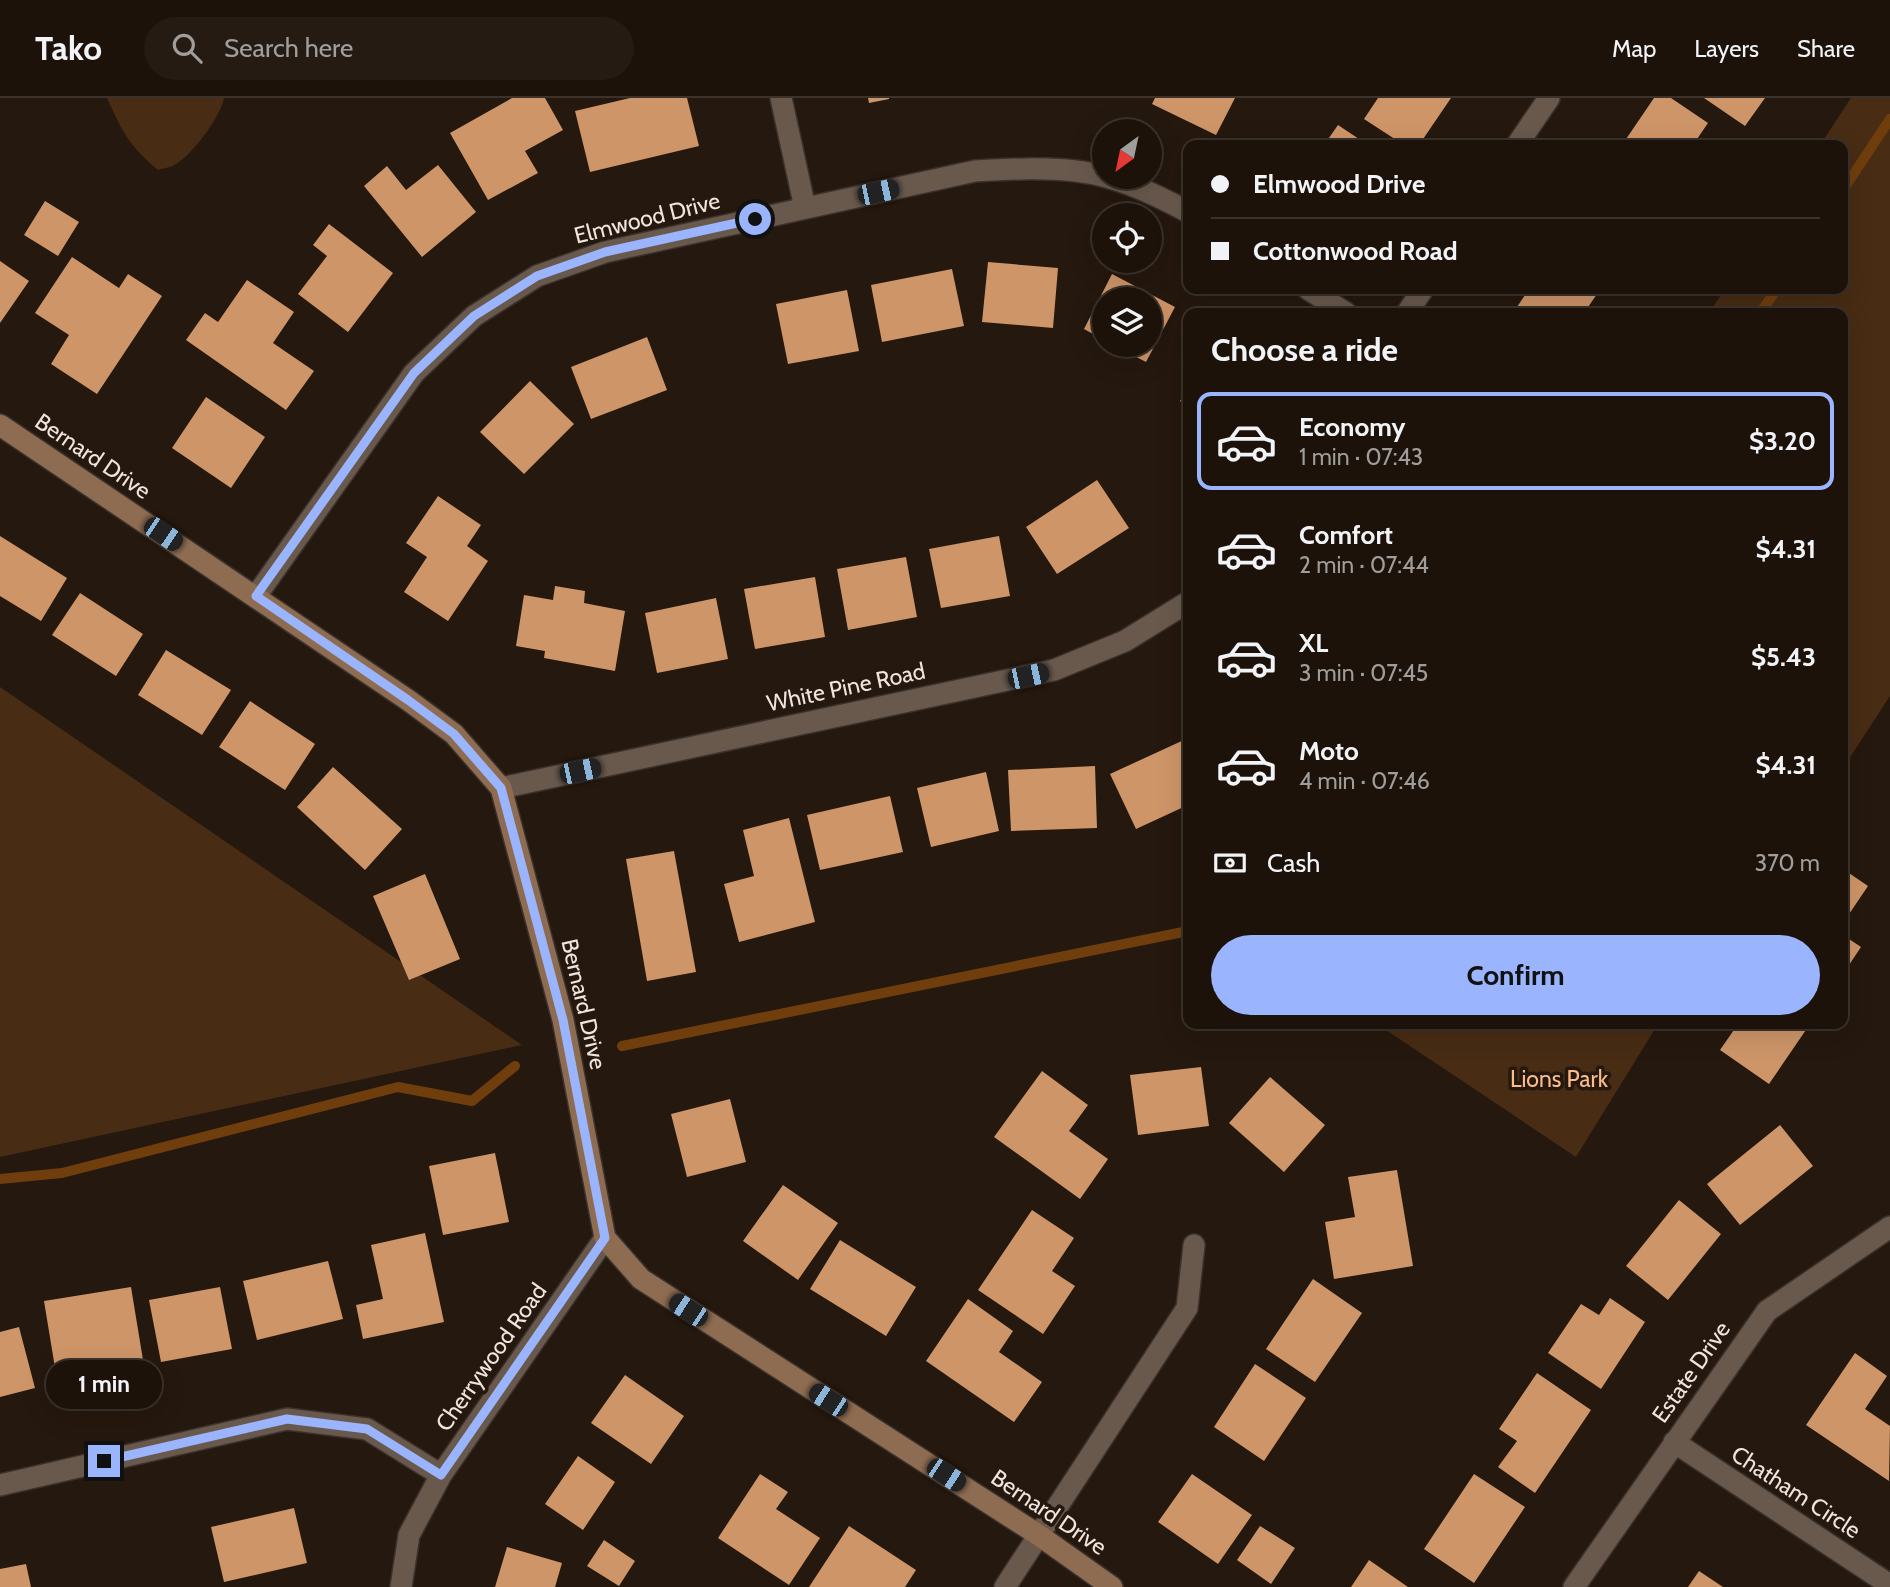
<!DOCTYPE html>
<meta charset="utf-8">
<style>
body{margin:0;font-family:Cabin,sans-serif;background:#251b13;color:#f1f3f6;height:100vh;display:flex;flex-direction:column;font-size:26px;white-space:nowrap}
*{box-sizing:border-box;margin:0}
p{font-size:23px;color:#a09e9c}
.icon{flex:none;width:38px;height:38px;fill:none;stroke:currentColor;stroke-width:2;stroke-linecap:round;stroke-linejoin:round}
.map{position:relative;flex:1;overflow:hidden}
.side{position:absolute;left:1183px;top:210px;width:665px;height:721px;display:flex;flex-direction:column;background:#1c120a;border-radius:14px;box-shadow:0 7px 28px #0002,0 0 0 2px #3a322b}
.side>*{flex:none}
.top-card{position:absolute;left:1183px;top:42px;width:665px;height:154px;border-radius:14px;box-shadow:0 7px 28px #0002,0 0 0 2px #3a322b;display:grid;align-content:center;height:154px;padding:0 28px;background:#1c120a}
.needle{width:46px;rotate:213deg}
.fabs{position:absolute;left:1092px;top:21px;display:grid;gap:14px}
.fabs a{display:grid;place-items:center;width:70px;height:70px;border-radius:50%;background:#1c120a;box-shadow:0 7px 28px #0002,0 0 0 2px #3a322b;font-size:35px}
.end{position:absolute;width:32px;height:32px;margin:-16px;border:9px solid #9ab5fd;background:#111;box-shadow:0 0 0 4px #111}
.from{border-radius:50%}
.bubble{position:absolute;height:49px;border-radius:24px;background:#1c120a;box-shadow:0 7px 28px #0002,0 0 0 2px #3a322b;font-size:23px;font-weight:700;line-height:49px;text-align:center}
.car{position:absolute;width:21px;height:42px;margin:-21px -10px;border-radius:9px;box-shadow:0 0 5px 2px #0007;background:linear-gradient(#222 24%,#8ab4d8 0 40%,#222 0 76%,#8ab4d8 0 86%,#222 0)}
.top-card b{display:flex;align-items:center;gap:24px;height:66px;font-size:26px}
.top-card b+b{border-top:2px solid #3a322b}
.top-card i{width:18px;height:18px;background:#f1f3f6}
ul{padding:0;list-style:none}
li{display:flex;align-items:center;gap:21px;height:98px;margin:0 14px 10px;padding:0 14px;border:4px solid transparent;border-radius:14px}
li div{flex:1}
li b{display:block;font-size:26px}
li em{font-style:normal;font-weight:700}
li.on{border-color:#9ab5fd}
li>.icon{width:63px;height:63px;stroke-width:1.5}
h2{padding:0 28px;font-size:32px;line-height:84px}
.pay{display:flex;align-items:center;gap:18px;height:77px;padding:0 28px;font-size:26px}
.pay p{margin-inline-start:auto}
.primary-button{display:flex;gap:14px;margin-top:auto;padding:14px 28px}
.primary-button a{flex:1;height:80px;border-radius:42px;background:#9ab5fd;color:#111;font-size:28px;font-weight:700;line-height:80px;text-align:center}
header{display:flex;align-items:center;gap:42px;box-sizing:border-box;height:98px;padding:0 35px;background:#1c120a;border-bottom:2px solid #3a322b}
header strong{font-size:33px}
nav{display:flex;gap:38px;margin-inline-start:auto;font-size:24px}
.search{width:490px;height:63px;background:#251b13;display:flex;align-items:center;gap:18px;box-sizing:border-box;padding:0 24px;border-radius:38px;color:#a09e9c;font-size:26px}
.map>svg:first-child{display:block}
.green{fill:#482c14}
.lines{fill:none;stroke-linecap:round;stroke-linejoin:round}
.stream{stroke:#703e0d;stroke-width:10}
.building{fill:#ce9568}
.street-casing{stroke:#3b312c;stroke-width:24}
.secondary-casing{stroke:#3b312c;stroke-width:24}
.street{stroke:#69594d;stroke-width:21}
.secondary{stroke:#8e6c51;stroke-width:21}
.route{stroke:#9ab5fd;stroke-width:9}
.labels{text-anchor:middle;dominant-baseline:central;stroke-width:7;stroke-linejoin:round;paint-order:stroke}
.street-label{font-size:23px;fill:#efe5de;stroke:#25180e}
.park-label{font-size:23px;fill:#fbbb8a;stroke:#25180e}
</style>
<header>
<strong>Tako</strong>
<div class="search"><svg class="icon" aria-label="search" viewBox="0 0 24 24"><circle cx="10" cy="10" r="6"/><path d="M15 15l6 6"/></svg>Search here</div>
<nav><a>Map</a><a>Layers</a><a>Share</a></nav>
</header>
<div class="map">
<svg width="1890" height="1489" viewBox="0 0 1890 1489">
<rect width="100%" height="100%" fill="#25180e"/>
<!-- green -->
<path class="green" d="M107,0H224C221,18 191,59 174,67C170,70 163,70 158,72C129,48 122,33 107,0Z
M1851,0H1890V598L1843,670V215H1709L1725,191H1843V47H1820Z
M0,589L522,947L0,1059Z
M1377,926H1658L1576,1059Z"/>
<g class="lines">
<!-- stream -->
<path class="stream" d="M1843,92L1890,21
M1760,215L1777,191
M622,948L1188,833
M0,1081L62,1075L398,989L472,1003L515,968"/>
</g>
<!-- building -->
<path class="building" d="M512,0H545L563,32L525,53L538,75L488,102L450,35Z
M630,0H687L699,48L590,74L575,13Z
M868,0H889V1L869,5Z
M1155,0H1235L1216,37L1152,6Z
M1378,0H1451L1419,47H1404L1364,21Z
M1654,0H1671L1708,25L1693,47H1622Z
M1704,0H1765L1745,28Z
M1338,27L1368,47H1324Z
M438,67L476,114L422,159L364,88L387,68L406,92Z
M45,103L79,124L58,158L24,137Z
M329,126L393,175L348,234L298,196L327,158L313,147Z
M72,159L119,190L128,176L162,198L97,296L51,266L69,237L35,215Z
M0,163L29,183L0,225Z
M988,164L1058,170L1053,230L982,224Z
M952,171L964,228L882,244L871,187Z
M1112,176L1175,209L1146,264L1113,247H1150V201H1104V242L1084,231Z
M247,182L294,214L273,245L314,273L286,312L186,242L205,215L218,224Z
M1529,191H1589L1597,196L1584,215H1513Z
M847,192L859,253L788,266L776,206Z
M647,239L667,292L591,321L571,269Z
M530,283L574,326L524,376L480,334Z
M1188,290V309L1180,303Z
M206,299L265,339L231,390L172,350Z
M1097,382L1129,430L1057,476L1026,429Z
M438,398L481,427L467,448L488,463L448,523L404,494L427,459L406,445Z
M0,438L67,480L41,523L0,498Z
M999,438L1010,498L941,510L929,451Z
M906,459L917,519L848,532L837,471Z
M815,479L825,539L755,551L744,491Z
M555,488L585,493L584,505L625,513L615,573L544,560L545,553L516,548L524,497L553,502Z
M80,495L143,536L116,578L52,537Z
M716,500L728,561L657,575L645,515Z
M166,552L231,592L202,637L138,597Z
M250,603L315,646L285,692L219,649Z
M1186,641L1188,645V707L1136,731L1110,676Z
M1095,668L1097,730L1011,733L1008,672Z
M333,669L402,731L365,772L297,709Z
M986,674L999,733L931,749L917,690Z
M890,698L903,754L820,772L807,717Z
M789,720L815,824L739,844L724,786L754,778L743,732Z
M674,753L696,874L647,883L626,761Z
M1843,771L1868,788L1843,825Z
M425,776L460,861L409,882L373,798Z
M1843,837L1861,849L1843,876Z
M1738,926H1810L1769,986L1720,952Z
M1201,969L1209,1028L1138,1037L1130,977Z
M1042,973L1088,1007L1069,1033L1108,1061L1080,1101L994,1039Z
M1270,979L1325,1027L1284,1074L1229,1025Z
M730,1001L746,1064L687,1079L671,1016Z
M1780,1027L1813,1068L1740,1127L1707,1086Z
M495,1055L509,1124L443,1137L429,1068Z
M1397,1072L1413,1168L1334,1181L1325,1124L1355,1119L1348,1079Z
M783,1087L838,1125L798,1182L743,1143Z
M1679,1102L1721,1136L1668,1202L1626,1168Z
M1032,1112L1074,1140L1052,1173L1075,1188L1043,1236L978,1192Z
M425,1135L444,1224L363,1241L356,1207L383,1201L371,1147Z
M840,1142L916,1189L886,1238L810,1191Z
M328,1163L343,1221L257,1242L243,1183Z
M1313,1181L1362,1215L1315,1284L1266,1251Z
M131,1189L144,1268L57,1282L44,1203Z
M220,1189L232,1251L161,1264L149,1202Z
M1610,1200L1645,1224L1601,1291L1548,1255L1581,1206L1599,1217Z
M968,1201L1013,1233L999,1254L1042,1284L1014,1324L926,1263Z
M19,1229L35,1290L0,1299V1234Z
M1855,1255L1887,1278L1865,1311L1890,1328L1889,1383L1806,1327Z
M1255,1266L1306,1300L1264,1363L1214,1329Z
M1537,1275L1591,1312L1535,1395L1498,1369L1517,1343L1499,1331Z
M625,1277L684,1318L651,1366L591,1325Z
M578,1358L615,1384L583,1432L545,1406Z
M760,1376L788,1394L776,1411L820,1440L789,1487L718,1440Z
M1192,1376L1252,1417L1218,1466L1158,1424Z
M1474,1376L1525,1409L1474,1485L1424,1451Z
M294,1410L307,1465L224,1484L211,1429Z
M849,1428L916,1472L905,1489H809Z
M1260,1428L1295,1450L1271,1486L1237,1462Z
M604,1442L635,1463L619,1488L587,1468Z
M507,1449L562,1465L555,1489H495Z
M1369,1462L1408,1489H1351Z
M26,1466L31,1489H0V1471Z
M1699,1473L1723,1489H1688Z"/>
<g class="lines">
<defs>
<path id="street" d="M781,0L805,110
M1517,47L1549,0
M1308,191L1346,215
M1407,215L1423,191
M256,498L414,275L474,218L537,178L605,154L975,73C1011,71 1047,69 1083,74C1119,79 1157,97 1188,114
M501,690L1054,572L1125,543L1188,504
M1674,1344L1890,1487
M0,1387L287,1321L367,1331L441,1377
M401,1489L409,1437L441,1377L605,1140
M1005,1489L1187,1210L1194,1147
M1574,1489L1767,1213L1890,1129"/>
<path id="secondary" d="M0,327L408,602L454,636L501,690L563,922L605,1140L641,1181L1040,1438L1112,1489"/>
</defs>
<!-- street casing -->
<use href="#street" class="street-casing"/>
<!-- secondary casing -->
<use href="#secondary" class="secondary-casing"/>
<!-- street -->
<use href="#street" class="street"/>
<!-- secondary -->
<use href="#secondary" class="secondary"/>
</g>
<g class="lines">
<!-- route -->
<path class="route" d="M104,1363L287,1321L367,1331L441,1377L605,1140L563,922L501,690L454,636L408,602L256,498L414,275L474,218L537,178L605,154L755,121"/>
</g>
<g class="labels">
<!-- street labels -->
<g class="street-label">
<text transform="translate(647 120) rotate(-14)">Elmwood Drive</text>
<text transform="translate(93 358) rotate(34)">Bernard Drive</text>
<text transform="translate(846 589) rotate(-12)">White Pine Road</text>
<text transform="translate(584 906) rotate(77)">Bernard Drive</text>
<text transform="translate(491 1259) rotate(-55)">Cherrywood Road</text>
<text transform="translate(1691 1274) rotate(-55)">Estate Drive</text>
<text transform="translate(1796 1394) rotate(33)">Chatham Circle</text>
<text transform="translate(1049 1414) rotate(34)">Bernard Drive</text>
</g>
<!-- park labels -->
<g class="park-label">
<text x="1559" y="981">Lions Park</text>
</g>
</g>
</svg>
<div class="fabs">
<a><svg class="needle" viewBox="-14 -14 28 28"><path d="M0-13l5 13h-10z" fill="#e53935"/><path d="M0 13l5-13h-10z" fill="#a09e9c"/></svg></a>
<a><svg class="icon" aria-label="locate" viewBox="0 0 24 24"><circle cx="12" cy="12" r="6"/><path d="M12 2v4M12 18v4M2 12h4M18 12h4"/></svg></a>
<a><svg class="icon" aria-label="layers" viewBox="0 0 24 24"><path d="M12 4l9 5-9 5-9-5zM3 14l9 5 9-5"/></svg></a>
</div>
<i class="end from" style="left:755px;top:121px"></i>
<i class="end" style="left:104px;top:1363px"></i>
<div class="bubble" style="left:46px;top:1262px;width:116px">1 min</div>
<i class="car" style="left:878px;top:94px;rotate:78deg"></i>
<i class="car" style="left:163px;top:436px;rotate:124deg"></i>
<i class="car" style="left:1028px;top:578px;rotate:78deg"></i>
<i class="car" style="left:580px;top:673px;rotate:78deg"></i>
<i class="car" style="left:688px;top:1212px;rotate:303deg"></i>
<i class="car" style="left:828px;top:1302px;rotate:303deg"></i>
<i class="car" style="left:946px;top:1377px;rotate:123deg"></i>
<div class="top-card">
<b><i class="from"></i>Elmwood Drive</b>
<b><i></i>Cottonwood Road</b>
</div>
<section class="side">
<h2>Choose a ride</h2>
<ul>
<li class="on"><svg class="icon" aria-label="car" viewBox="0 0 24 24"><path d="M5 17H2v-5l4-1 3-4h7l3 4 3 1v5h-3M9 17h6M6 11h13"/><circle cx="7" cy="17" r="2"/><circle cx="17" cy="17" r="2"/></svg><div><b>Economy</b><p>1 min · 07:43</p></div><em>$3.20</em></li>
<li><svg class="icon" aria-label="car" viewBox="0 0 24 24"><path d="M5 17H2v-5l4-1 3-4h7l3 4 3 1v5h-3M9 17h6M6 11h13"/><circle cx="7" cy="17" r="2"/><circle cx="17" cy="17" r="2"/></svg><div><b>Comfort</b><p>2 min · 07:44</p></div><em>$4.31</em></li>
<li><svg class="icon" aria-label="car" viewBox="0 0 24 24"><path d="M5 17H2v-5l4-1 3-4h7l3 4 3 1v5h-3M9 17h6M6 11h13"/><circle cx="7" cy="17" r="2"/><circle cx="17" cy="17" r="2"/></svg><div><b>XL</b><p>3 min · 07:45</p></div><em>$5.43</em></li>
<li><svg class="icon" aria-label="car" viewBox="0 0 24 24"><path d="M5 17H2v-5l4-1 3-4h7l3 4 3 1v5h-3M9 17h6M6 11h13"/><circle cx="7" cy="17" r="2"/><circle cx="17" cy="17" r="2"/></svg><div><b>Moto</b><p>4 min · 07:46</p></div><em>$4.31</em></li>
</ul>
<div class="pay"><svg class="icon" aria-label="cash" viewBox="0 0 24 24"><path d="M3 7h18v10H3z"/><circle cx="12" cy="12" r="2"/></svg>Cash<p>370 m</p></div>
<div class="primary-button"><a>Confirm</a></div>
</section>
</div>
